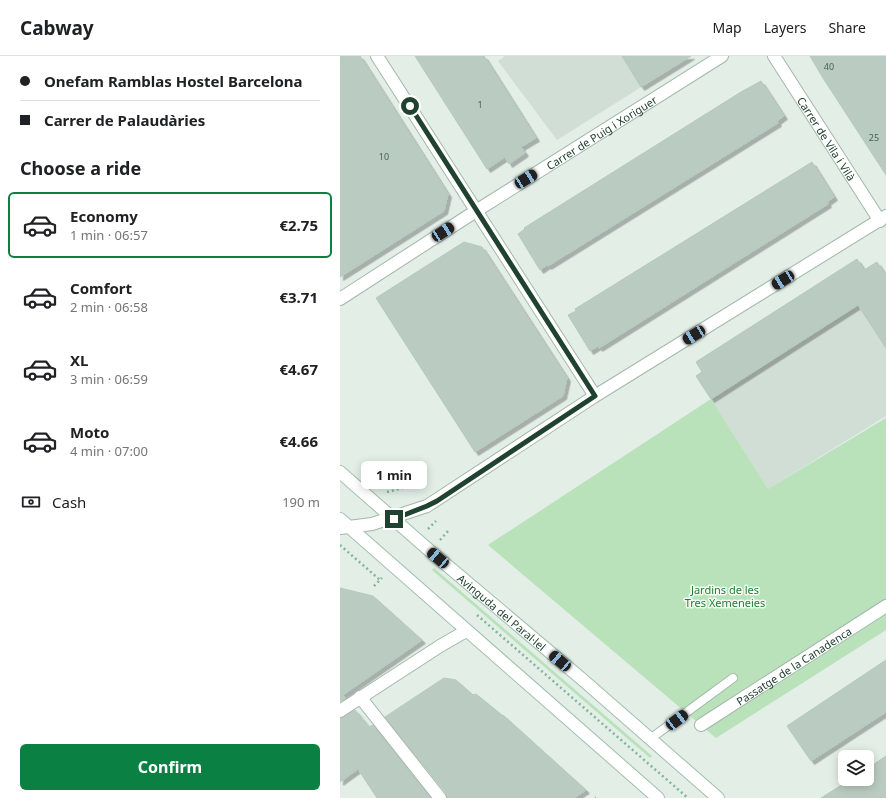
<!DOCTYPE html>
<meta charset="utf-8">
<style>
body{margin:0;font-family:"Noto Sans",sans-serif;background:#f6f6f6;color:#202124;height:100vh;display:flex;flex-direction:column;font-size:15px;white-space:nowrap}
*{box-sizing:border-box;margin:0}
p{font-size:13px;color:#757577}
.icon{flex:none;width:22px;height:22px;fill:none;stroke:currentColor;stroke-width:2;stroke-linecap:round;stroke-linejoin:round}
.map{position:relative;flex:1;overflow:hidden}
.panel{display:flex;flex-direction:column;background:#fff;width:340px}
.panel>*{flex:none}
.guide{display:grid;align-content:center;height:88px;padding:0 20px;background:#fff}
.fabs{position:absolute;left:498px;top:694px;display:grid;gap:8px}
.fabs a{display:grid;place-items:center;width:36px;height:36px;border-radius:6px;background:#fff;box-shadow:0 2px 10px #0003;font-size:20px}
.end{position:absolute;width:18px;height:18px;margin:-9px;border:5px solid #204231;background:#fff;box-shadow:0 0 0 2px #fff}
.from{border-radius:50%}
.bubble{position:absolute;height:28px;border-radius:6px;background:#fff;box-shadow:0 2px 10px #0003;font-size:13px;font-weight:700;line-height:28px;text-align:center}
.car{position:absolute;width:12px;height:24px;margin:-12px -6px;border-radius:5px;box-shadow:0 0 3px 1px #0007;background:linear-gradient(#222 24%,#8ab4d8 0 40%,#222 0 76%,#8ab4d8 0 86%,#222 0)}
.guide b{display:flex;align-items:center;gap:14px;height:38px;font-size:15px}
.guide b+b{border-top:1px solid #e0e0e0}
.guide i{width:10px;height:10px;background:#202124}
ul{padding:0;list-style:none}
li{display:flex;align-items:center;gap:12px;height:66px;margin:0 8px 6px;padding:0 12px;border:2px solid transparent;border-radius:6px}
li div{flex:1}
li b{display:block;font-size:15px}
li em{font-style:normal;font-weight:700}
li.current{border-color:#0b8043}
li>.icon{width:36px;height:36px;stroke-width:1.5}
h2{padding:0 20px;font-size:18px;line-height:48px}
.pay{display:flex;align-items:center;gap:10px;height:44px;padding:0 20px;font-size:15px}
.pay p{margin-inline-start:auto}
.action{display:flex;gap:8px;margin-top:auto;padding:8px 20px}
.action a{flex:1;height:46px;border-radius:6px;background:#0b8043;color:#fff;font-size:16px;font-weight:700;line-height:46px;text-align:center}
header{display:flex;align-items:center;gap:24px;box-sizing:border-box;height:56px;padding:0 20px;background:#fff;border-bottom:1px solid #e0e0e0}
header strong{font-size:19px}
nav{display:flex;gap:22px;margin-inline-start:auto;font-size:14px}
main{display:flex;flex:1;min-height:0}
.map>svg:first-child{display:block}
.built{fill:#d0ded5}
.green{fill:#b9e2ba}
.building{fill:#baccc1;stroke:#b4c9bb;filter:url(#shadow)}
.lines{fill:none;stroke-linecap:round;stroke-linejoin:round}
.service-casing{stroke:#a4b7ac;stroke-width:10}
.pedestrian-casing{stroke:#a4b7ac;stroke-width:14}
.minor-casing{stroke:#a4b7ac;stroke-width:14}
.secondary-casing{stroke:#a2beae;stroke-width:14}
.path{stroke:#7fb698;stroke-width:2.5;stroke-dasharray:2 3;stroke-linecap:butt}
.service{stroke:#fff;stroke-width:8}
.pedestrian{stroke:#fff;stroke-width:12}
.minor{stroke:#fff;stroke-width:12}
.secondary{stroke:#fff;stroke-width:12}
.route{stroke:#204231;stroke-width:5}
.labels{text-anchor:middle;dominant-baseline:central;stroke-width:3;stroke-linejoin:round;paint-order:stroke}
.number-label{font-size:9px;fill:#466455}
.street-label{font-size:11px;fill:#204231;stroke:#f4faf5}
.park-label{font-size:11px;fill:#257e32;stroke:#f4faf5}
</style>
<header>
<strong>Cabway</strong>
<nav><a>Map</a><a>Layers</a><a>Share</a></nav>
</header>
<main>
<section class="panel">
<div class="guide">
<b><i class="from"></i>Onefam Ramblas Hostel Barcelona</b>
<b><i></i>Carrer de Palaudàries</b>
</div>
<h2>Choose a ride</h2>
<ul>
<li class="current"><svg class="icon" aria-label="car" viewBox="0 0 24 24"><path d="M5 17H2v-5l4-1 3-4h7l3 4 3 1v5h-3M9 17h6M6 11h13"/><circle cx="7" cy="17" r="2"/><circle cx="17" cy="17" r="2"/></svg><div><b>Economy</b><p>1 min · 06:57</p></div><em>€2.75</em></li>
<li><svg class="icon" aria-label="car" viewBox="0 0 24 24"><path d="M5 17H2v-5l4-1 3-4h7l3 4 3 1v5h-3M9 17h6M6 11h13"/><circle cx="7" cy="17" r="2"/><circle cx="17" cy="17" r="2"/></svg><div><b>Comfort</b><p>2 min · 06:58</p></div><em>€3.71</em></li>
<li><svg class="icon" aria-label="car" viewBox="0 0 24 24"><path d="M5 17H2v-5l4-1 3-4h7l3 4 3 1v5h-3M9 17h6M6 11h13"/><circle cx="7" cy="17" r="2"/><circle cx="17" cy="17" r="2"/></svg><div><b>XL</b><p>3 min · 06:59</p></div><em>€4.67</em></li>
<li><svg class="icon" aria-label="car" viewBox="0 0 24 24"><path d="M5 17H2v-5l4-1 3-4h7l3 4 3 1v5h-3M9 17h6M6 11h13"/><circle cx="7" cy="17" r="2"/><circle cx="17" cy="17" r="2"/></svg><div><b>Moto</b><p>4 min · 07:00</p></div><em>€4.66</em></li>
</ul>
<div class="pay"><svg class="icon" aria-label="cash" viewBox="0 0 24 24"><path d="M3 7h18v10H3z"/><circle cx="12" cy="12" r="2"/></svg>Cash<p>190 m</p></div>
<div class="action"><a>Confirm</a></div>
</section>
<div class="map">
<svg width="546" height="742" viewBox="0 0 546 742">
<defs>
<filter id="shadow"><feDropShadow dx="3.5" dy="3.5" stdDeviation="0" flood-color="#0004"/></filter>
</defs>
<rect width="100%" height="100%" fill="#e2eee6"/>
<!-- built -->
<path class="built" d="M165,0H310L322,18L217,84L158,5Z
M517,203L524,214L537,206L546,220V360L428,433L356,320L362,316L356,306Z"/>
<!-- green -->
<path class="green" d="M371,343L428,433L546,362V574L376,682L148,489Z
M94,512L312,700L310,702L92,514Z"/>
<!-- building -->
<path class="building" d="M0,0H20L108,138L104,155L0,221Z
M75,0H144L196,82L181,91L185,97L169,108L165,101L147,113Z
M282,0H351L301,31Z
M470,0H546V119L483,22Z
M421,25L444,60L437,65L438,67L208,210L207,209L200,214L178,178L185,173L184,172L401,36Z
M472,106L494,141L487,146L488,148L259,292L258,290L250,295L228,259L236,255L235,253Z
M124,186L142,191L227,322L223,340L135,396L36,242Z
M517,203L524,214L537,206L546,220V292L518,249L371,343L356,320L362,316L356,306Z
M0,532L33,540L82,584L3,639L6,642L0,646Z
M546,604V656L471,705L447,670Z
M104,622L116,624L133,639L136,638L163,660V659L246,734L234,742H107L106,737L45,661Z
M15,654L29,671L33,669L90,742H37L18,713L0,726V662Z
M546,700V742H481L511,723H527V713Z"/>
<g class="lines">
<defs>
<path id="service" d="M310,683L393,622"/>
<g id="pedestrian">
<path id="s1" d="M361,669L546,550"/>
</g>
<g id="minor">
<path d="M37,0L255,340"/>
<path id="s2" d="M434,0L540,165"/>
<path id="s3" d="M0,243L136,155L382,0"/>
<path d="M0,472L32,468L87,450L255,340L546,160"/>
<path d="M20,641L100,742"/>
<path d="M0,655L100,590L126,575"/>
</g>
<g id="secondary">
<path id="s4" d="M0,416L90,495L243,624L378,742"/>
<path d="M0,463L318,742"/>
</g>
</defs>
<!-- service casing -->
<use href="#service" class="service-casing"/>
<!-- pedestrian casing -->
<use href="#pedestrian" class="pedestrian-casing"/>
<!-- minor casing -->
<use href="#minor" class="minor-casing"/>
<!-- secondary casing -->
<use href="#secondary" class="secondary-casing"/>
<!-- path -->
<path class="path" d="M39,425L55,421
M47,436L66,431
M88,473L96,465
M100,484L109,474
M0,489L40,524
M34,530L42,522
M137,559L348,742
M255,742H256"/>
<!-- service -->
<use href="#service" class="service"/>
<!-- pedestrian -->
<use href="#pedestrian" class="pedestrian"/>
<!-- minor -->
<use href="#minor" class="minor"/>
<!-- secondary -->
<use href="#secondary" class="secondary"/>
</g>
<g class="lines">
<!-- route -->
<path class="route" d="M54,463L87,450L97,445L255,340L70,50"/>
</g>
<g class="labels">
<!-- number labels -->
<g class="number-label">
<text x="489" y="10">40</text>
<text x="140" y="48">1</text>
<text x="534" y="81">25</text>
<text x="44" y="100">10</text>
</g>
<!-- street labels -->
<g class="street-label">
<text stroke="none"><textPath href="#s3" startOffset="310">Carrer de Puig i Xoriguer</textPath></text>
<text stroke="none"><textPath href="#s2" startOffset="98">Carrer de Vila i Vilà</textPath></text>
<text stroke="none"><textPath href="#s4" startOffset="214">Avinguda del Paral·lel</textPath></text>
<text stroke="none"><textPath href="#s1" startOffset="110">Passatge de la Canadenca</textPath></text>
</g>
<!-- park labels -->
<g class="park-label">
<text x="385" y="533">Jardins de les<tspan x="385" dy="13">Tres Xemeneies</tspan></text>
</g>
</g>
</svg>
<div class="fabs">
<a><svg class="icon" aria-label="layers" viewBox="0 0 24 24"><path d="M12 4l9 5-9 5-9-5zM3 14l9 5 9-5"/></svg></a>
</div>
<i class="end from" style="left:70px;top:50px"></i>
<i class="end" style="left:54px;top:463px"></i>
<div class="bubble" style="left:21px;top:405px;width:66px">1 min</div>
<i class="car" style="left:186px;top:123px;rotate:58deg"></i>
<i class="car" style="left:103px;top:176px;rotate:57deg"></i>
<i class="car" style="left:443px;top:224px;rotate:238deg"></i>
<i class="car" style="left:354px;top:279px;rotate:238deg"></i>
<i class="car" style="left:98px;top:502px;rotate:310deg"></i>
<i class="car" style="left:220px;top:605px;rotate:310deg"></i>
<i class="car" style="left:337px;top:664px;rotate:53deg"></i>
</div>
</main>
